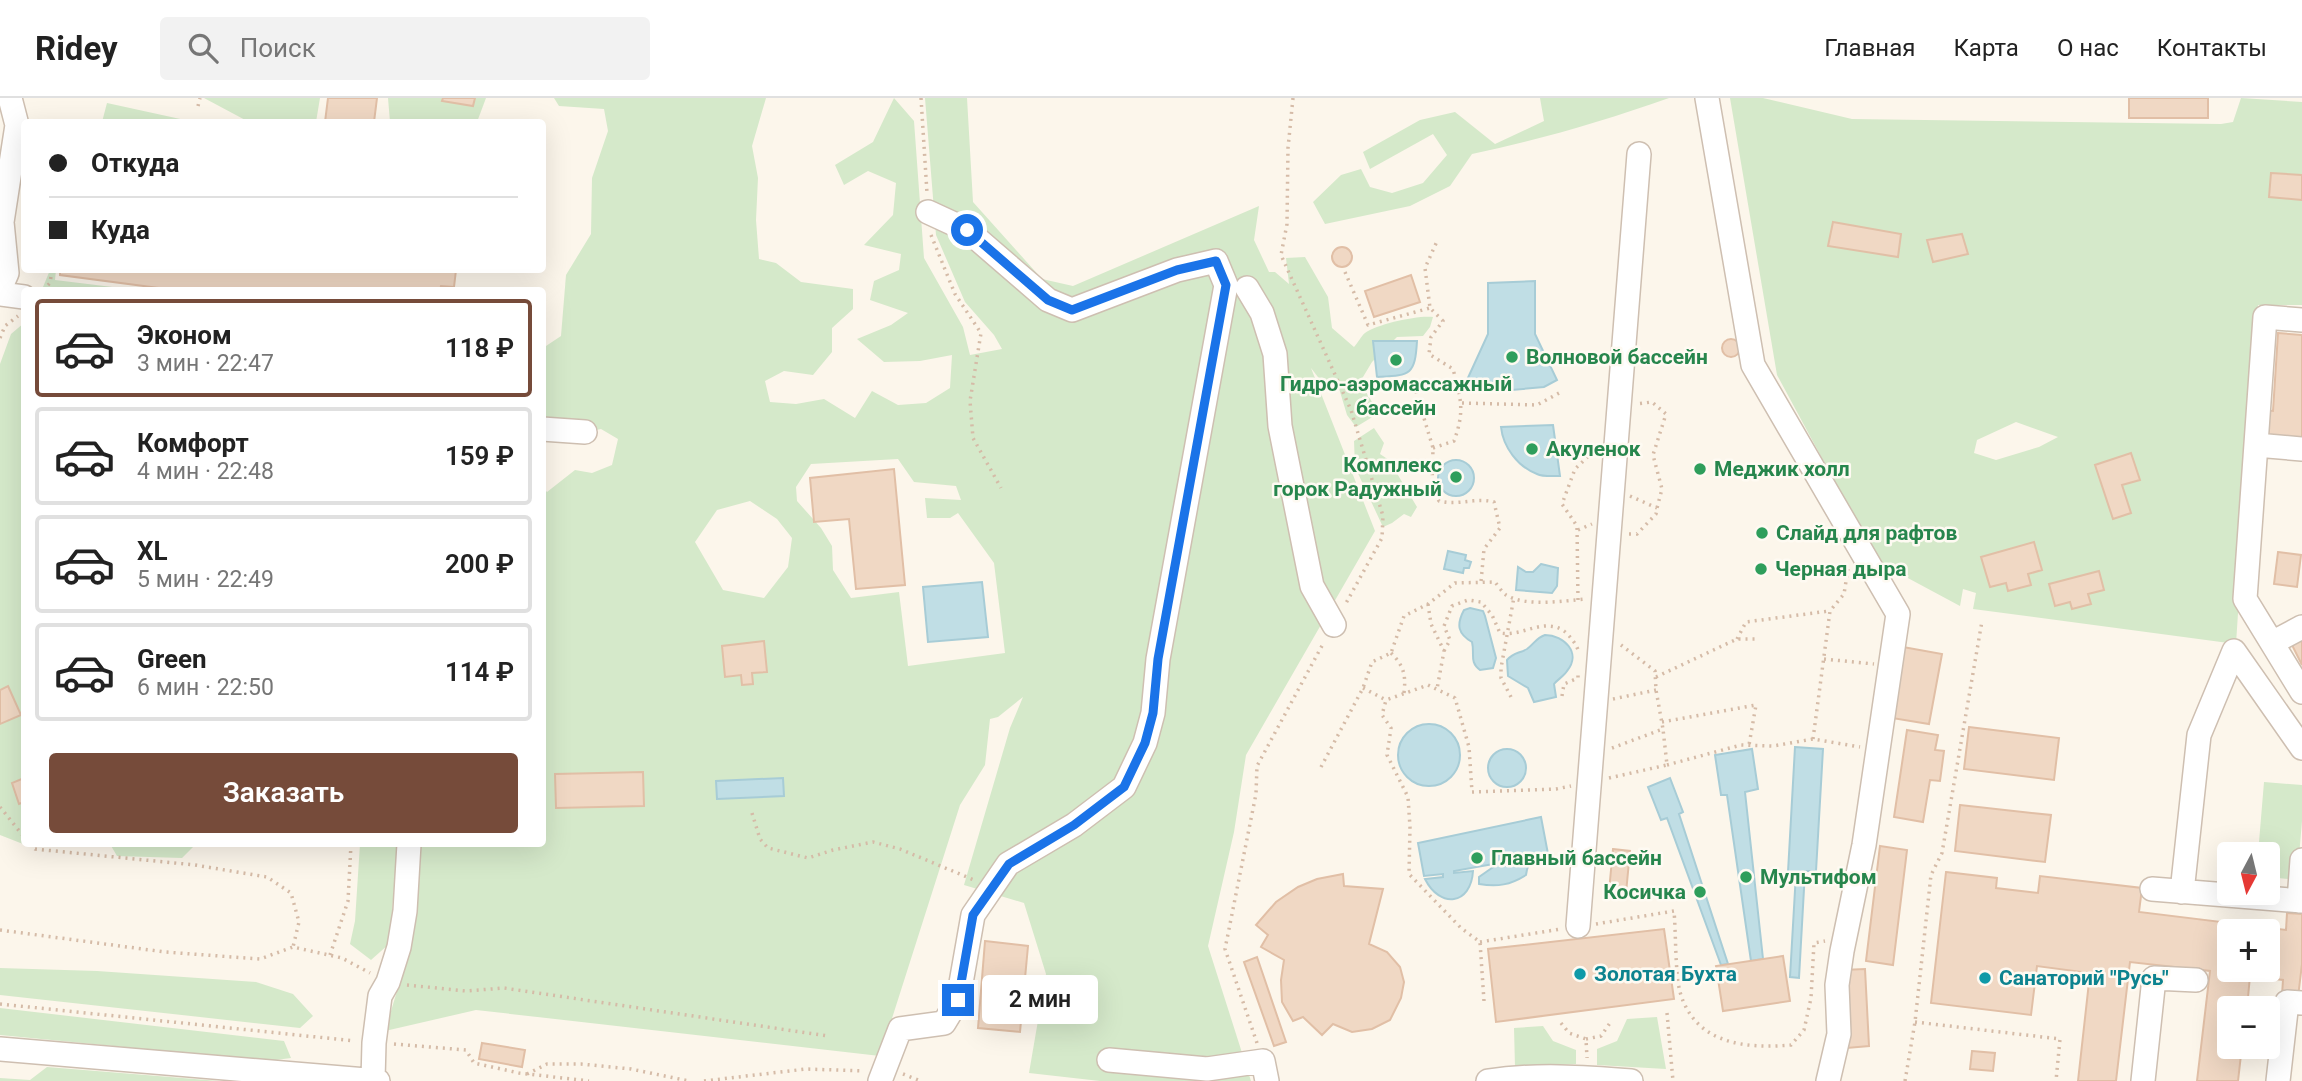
<!DOCTYPE html>
<html lang="ru">
<meta charset="utf-8">
<style>
body{margin:0;font-family:Roboto,sans-serif;background:#f2f2f2;color:#222;height:100vh;display:flex;flex-direction:column;font-size:26px;white-space:nowrap}
*{box-sizing:border-box;margin:0}
p{font-size:23px;color:#767676}
.icon{flex:none;width:38px;height:38px;fill:none;stroke:currentColor;stroke-width:2;stroke-linecap:round;stroke-linejoin:round}
.map{position:relative;flex:1;overflow:hidden}
.drawer{position:absolute;left:21px;top:189px;width:525px;height:560px;display:flex;flex-direction:column;background:#fff;border-radius:7px;box-shadow:0 7px 28px #0002}
.drawer>*{flex:none}
.guide{position:absolute;left:21px;top:21px;width:525px;height:154px;border-radius:7px;box-shadow:0 7px 28px #0002;display:grid;align-content:center;height:154px;padding:0 28px;background:#fff}
.needle{width:46px;rotate:187deg}
.buttons{position:absolute;left:2217px;top:744px;display:grid;gap:14px}
.buttons a{display:grid;place-items:center;width:63px;height:63px;border-radius:7px;background:#fff;box-shadow:0 7px 28px #0002;font-size:35px}
.end{position:absolute;width:32px;height:32px;margin:-16px;border:9px solid #1a73e8;background:#fff;box-shadow:0 0 0 4px #fff}
.from{border-radius:50%}
.bubble{position:absolute;height:49px;border-radius:7px;background:#fff;box-shadow:0 7px 28px #0002;font-size:23px;font-weight:600;line-height:49px;text-align:center}
.guide b{display:flex;align-items:center;gap:24px;height:66px;font-size:26px}
.guide b+b{border-top:2px solid #e0e0e0}
.guide i{width:18px;height:18px;background:#222}
ul{padding:12px 0 0;list-style:none}
li{display:flex;align-items:center;gap:21px;height:98px;margin:0 14px 10px;padding:0 14px;border:4px solid #e0e0e0;border-radius:7px}
li div{flex:1}
li b{display:block;font-size:26px}
li em{font-style:normal;font-weight:600}
li.selected{border-color:#764b3a}
li>.icon{width:63px;height:63px;stroke-width:1.5}
.button{display:flex;gap:14px;margin-top:auto;padding:14px 28px}
.button a{flex:1;height:80px;border-radius:7px;background:#764b3a;color:#fff;font-size:28px;font-weight:600;line-height:80px;text-align:center}
header{display:flex;align-items:center;gap:42px;box-sizing:border-box;height:98px;padding:0 35px;background:#fff;border-bottom:2px solid #e0e0e0}
header strong{font-size:33px}
nav{display:flex;gap:38px;margin-inline-start:auto;font-size:24px}
.search{width:490px;height:63px;background:#f2f2f2;display:flex;align-items:center;gap:18px;box-sizing:border-box;padding:0 24px;border-radius:7px;color:#767676;font-size:26px}
.map>svg:first-child{display:block}
.green{fill:#d5e9ca;fill-rule:evenodd}
.water{fill:#c0dee5;stroke:#a7ccd6;stroke-width:2}
.building{fill:#f0d8c4;stroke:#e1bfa6;stroke-width:2;fill-rule:evenodd}
.lines{fill:none;stroke-linecap:round;stroke-linejoin:round}
.minor-casing{stroke:#cebfb1;stroke-width:26}
.path{stroke:#d5bba7;stroke-width:3.5;stroke-dasharray:2 5;stroke-linecap:butt}
.minor{stroke:#fff;stroke-width:23}
.route{stroke:#1a73e8;stroke-width:9}
.leisure-dot{fill:#2e9e5b;stroke:#fefaf2;stroke-width:2.5}
.culture-dot{fill:#0f9aa8;stroke:#fefaf2;stroke-width:2.5}
.labels{text-anchor:middle;dominant-baseline:central;stroke-width:5;stroke-linejoin:round;paint-order:stroke}
.leisure-label{font-size:21px;font-weight:bold;fill:#27864d;stroke:#fefaf2;text-anchor:start}
.culture-label{font-size:21px;font-weight:bold;fill:#0d838f;stroke:#fefaf2;text-anchor:start}
</style>
<header>
<strong>Ridey</strong>
<div class="search"><svg class="icon" aria-label="search" viewBox="0 0 24 24"><circle cx="10" cy="10" r="6"/><path d="M15 15l6 6"/></svg>Поиск</div>
<nav><a>Главная</a><a>Карта</a><a>О нас</a><a>Контакты</a></nav>
</header>
<div class="map">
<svg width="2302" height="983" viewBox="0 0 2302 983">
<rect width="100%" height="100%" fill="#fcf6eb"/>
<!-- green -->
<path class="green" d="M204,0H320L316,24H249Z
M388,0H486L477,24H390Z
M554,0H766L752,48L758,80L756,122L759,161L776,165L801,184L853,191V211L832,230V254L813,277L784,273L765,283L770,304L796,306L824,301L855,320L872,293L898,307L926,305L950,290L952,257L920,263L884,264L857,241L891,227L908,215L870,202L874,183L899,172L901,156L864,147L893,117L896,85L868,73L844,87L835,67L873,44L894,0L914,23L924,160L963,229L970,257L1002,251L994,237L965,204L936,137L925,0H967L973,104L1042,181L1073,188L1259,108L1254,142L1269,174H1275L1289,186L1286,160L1305,159L1328,199L1332,230L1354,249C1358,245 1361,238 1365,235C1377,226 1418,217 1433,219L1430,229L1423,238L1397,239L1372,264L1360,284L1372,304L1374,318L1356,329L1347,317L1338,287L1321,283L1311,270L1375,433L1246,657L1234,734L1208,848L1251,983H1100L1029,975L1046,876L1024,805L964,787L1010,630L1023,599L998,619L990,621L985,667L960,707L880,958L476,912L385,933L410,850L421,746H542L543,390L547,394L575,372L592,375L612,367L618,341L601,331L562,339L543,336V250L561,238L566,177L591,136L592,80L608,33L604,11L559,8ZM898,361L914,384L956,388L961,402L925,400L927,420H950L958,415L994,465L1005,555L908,568L899,494L851,500L833,472L832,448L821,430L797,403L796,389L811,366ZM750,403L777,421L792,440L788,469L764,500L723,492L695,444L717,412Z
M1540,0H1669C1604,23 1539,42 1472,56L1450,88L1410,108L1325,126L1313,104L1341,77L1361,71L1370,89L1392,95L1423,85L1447,57L1433,36L1370,71L1363,54L1420,22L1455,14L1495,46L1544,23Z
M1730,0H1763L1852,21L2221,26L2233,24L2241,0L2302,4V207H2258L2236,546L1973,511L1976,495L1963,491L1960,508L1878,464L1777,277ZM2016,324L2058,339L2039,349L1996,362L1974,355L1977,342Z
M107,5L194,24H102Z
M50,172H56L55,182L137,192H37L43,189Z
M24,225V746H89H23L0,737V266L11,236Z
M1374,330L1384,345L1380,356L1389,362L1417,409L1411,419L1404,416L1392,425L1383,429L1355,369L1354,343Z
M2264,684L2302,687V723L2297,782L2268,779V756H2258Z
M110,746H196L182,760L117,758Z
M360,746H398L389,846L371,862L350,846L355,823Z
M0,870L97,873L256,884L293,896L313,918L300,930L0,897Z
M0,910L284,943L291,960L268,963L0,937Z
M1657,919L1666,971L1597,967V951L1617,943L1627,921Z
M1543,928L1553,943L1576,952V966L1515,969L1514,930Z
M47,969L219,983H0V980L30,982Z"/>
<!-- water -->
<path class="water" d="M1535,183V236L1557,282L1544,289L1500,293L1467,282L1488,236V185Z
M1373,243H1417C1415,278 1410,277 1377,279Z
M1553,327L1560,378C1553,378 1543,379 1537,376C1518,369 1503,349 1501,329Z
M1438 380a18 18 0 1 1 36 0a18 18 0 1 1-36 0Z
M1448,453L1466,457L1465,462L1471,464L1469,470H1464L1463,475L1444,471Z
M1541,466L1558,470L1557,488L1552,495L1516,492L1518,469L1526,474H1533Z
M982,484L988,539L928,544L923,489Z
M1470,510L1483,513L1485,518L1496,560L1493,570L1480,572C1469,564 1475,556 1472,544C1458,536 1456,527 1464,512Z
M1545,537C1564,537 1582,555 1567,573C1564,578 1558,581 1554,586L1556,599L1534,604L1528,590L1508,578L1507,562C1514,554 1518,556 1527,551C1534,546 1536,540 1545,537Z
M1398 657a31 31 0 1 1 62 0a31 31 0 1 1-62 0Z
M1795,649L1823,651L1816,773H1805L1799,880L1790,879L1796,775L1788,774Z
M1752,651L1758,691L1745,694L1763,861L1751,863L1727,697H1721L1715,657Z
M1488 670a19 19 0 1 1 38 0a19 19 0 1 1-38 0Z
M783,680L784,698L717,701L716,683Z
M1670,680L1683,714L1679,716L1728,866L1721,867L1667,720L1661,722L1648,689Z
M1541,719L1548,756C1534,758 1528,762 1526,777C1510,787 1498,789 1479,786V779L1499,765L1454,773V775L1473,773C1471,807 1440,811 1425,781L1443,779V776L1424,778L1418,745Z"/>
<!-- building -->
<path class="building" d="M328,0H377L374,24H325Z
M443,0H475L473,8L442,3Z
M2129,0H2208V20H2129Z
M2271,75L2302,77V102L2269,99Z
M1833,124L1901,136L1898,159L1828,148Z
M1962,136L1968,156L1933,164L1927,142Z
M1332 159a10 10 0 1 1 20 0a10 10 0 1 1-20 0Z
M60,172H456L454,189L441,188L440,192H174L60,177Z
M1411,177L1420,204L1374,219L1365,193Z
M2278,235L2302,237V341L2260,338L2262,312L2273,313Z
M1722 250a9 9 0 1 1 18 0a9 9 0 1 1-18 0Z
M2131,355L2140,382L2122,387L2131,415L2113,421L2095,367Z
M894,371L905,487L856,491L849,421L814,424L810,380Z
M2034,444L2042,472L2028,476L2031,487L2008,493L2006,485L1990,489L1981,459Z
M2278,454L2301,457L2297,489L2274,486Z
M2099,473L2104,492L2088,496L2091,506L2072,511L2070,504L2055,508L2049,486Z
M2302,537V567L2290,543Z
M764,543L767,574L752,575L753,586L742,587L741,577L725,579L722,548Z
M1903,549L1942,556L1929,626L1892,620Z
M8,588L21,617L0,626V592Z
M1969,629L2059,640L2054,682L1964,671Z
M1907,632L1938,637L1935,652L1944,653L1940,683L1930,682L1923,724L1894,719Z
M643,674L644,708L556,710L555,676Z
M24,680V704L19,706L12,685Z
M1960,707L2051,717L2045,764L1955,753Z
M1880,748L1907,752L1893,867L1866,863Z
M1613,751L1630,753L1626,795L1609,793Z
M1946,774L1997,780L1996,790L2038,795L2040,778L2142,790L2139,814L2286,832L2287,815L2302,816V866L2298,899L2282,897L2283,882L2250,878L2247,910H2230V948H2242L2238,983H2197L2210,873L2130,864L2116,983H2078L2090,875L2037,868L2031,917L1931,905ZM2230,833H2268V872H2230Z
M1343,776L1344,788L1383,791L1369,846L1387,854L1400,869L1404,884L1401,900L1390,922L1372,931L1352,934L1333,926L1322,937L1303,919L1293,923L1282,904L1281,882L1284,862L1261,849L1268,837L1256,827L1276,804L1298,789L1317,781Z
M1664,831L1674,901L1496,924L1488,851Z
M985,843L1028,848L1020,934L978,930Z
M1783,858L1790,903L1723,913L1716,868Z
M1257,859L1286,944L1274,948L1244,864Z
M1865,871L1869,948L1847,950L1843,872Z
M482,945L525,952L522,969L479,961Z
M1972,953L1995,955L1993,973L1970,971Z"/>
<g class="lines">
<defs>
<path id="minor" d="M1707,0L1753,267L1898,516L1864,747L1842,853L1837,887L1839,936L1828,983
M1247,190L1262,215L1275,256L1280,328L1312,488L1334,527
M0,191L7,175L2,124L17,27L10,0
M0,196L24,199
M2302,222L2265,219L2245,501L2302,594
M542,331L585,334
M2256,347L2302,351
M2272,545L2302,529
M2152,791L2302,803
M2182,794L2199,637L2234,553L2302,650
M2299,803L2302,762
M1578,828L1639,56
M0,951L378,983
M1109,962L1207,971L1263,963L1267,983
M373,982L374,945L380,898L388,884L399,849L405,813L409,746
M880,983L900,931L944,925L958,902L973,817L1008,766L1074,727L1124,689L1145,645L1153,615L1158,561L1226,187L1216,163L1177,172L1072,212L1048,202L967,132L928,114
M1488,983C1535,976 1584,979 1631,983
M2143,983L2154,880L2196,882
M2278,983L2287,904L2302,905"/>
</defs>
<!-- minor casing -->
<use href="#minor" class="minor-casing"/>
<!-- path -->
<path class="path" d="M921,0L927,95
M1293,0L1288,50L1287,126L1281,157L1351,312L1383,418L1382,440L1345,507
M198,8L200,0
M931,137L955,196L981,235L970,303L973,340L1001,390
M1345,174L1368,227L1430,210
M43,192L50,185L52,172
M0,240L5,228L18,218
M1414,287L1433,350L1432,389L1439,403C1459,408 1475,399 1494,404L1500,430L1484,451L1481,484
M1462,305L1537,307L1561,294
M1433,350L1454,343C1465,313 1461,301 1453,271L1429,256L1431,239L1443,223L1430,210L1425,170L1438,141
M1630,398L1657,410
M1578,432L1592,426
M1629,436H1637L1656,416L1657,410L1662,391L1653,357L1666,316L1652,304L1636,306
M1578,502L1577,428L1562,406L1575,371L1595,352
M1428,506L1431,526L1444,553L1437,591
M1737,541L1746,524L1829,513
M1444,553L1450,542L1444,528L1452,508L1468,502L1481,504L1492,517L1500,535C1523,539 1543,519 1564,533C1571,539 1577,547 1579,555
M1391,555C1404,568 1406,577 1404,595
M1824,561L1874,566
M1656,579L1737,541H1757
M1363,590L1386,602
M1562,598L1564,586L1578,580V577
M1511,599L1501,580V570L1514,499
M1613,601L1656,592
M1662,624L1756,607L1749,647
M1813,641L1830,513L1844,496L1848,471
M1612,650L1663,631L1656,592L1655,573L1621,547
M1667,667L1741,647L1773,648L1813,641L1860,649
M1321,669L1363,590L1372,564L1391,555L1404,518L1428,506L1455,485L1495,484C1498,488 1502,494 1506,497C1526,509 1563,503 1585,501
M1609,680L1667,667L1663,631
M0,709L24,739
M752,715L760,741L768,750L808,760L833,752L873,744L900,751L974,782
M30,746L35,751L195,767L267,779L291,795L299,824L293,849
M1596,826L1674,813C1676,835 1675,875 1680,894C1695,946 1745,951 1791,947L1804,932L1811,900L1814,845L1825,843
M0,832L165,854L260,861L293,849L342,860L370,875
M1480,844L1561,831
M330,857L348,803L351,746
M407,887L466,893L504,890L828,938
M1484,903L1480,844L1461,830L1409,776L1410,729L1408,699L1387,657L1391,630L1382,617L1386,602L1428,587L1455,600L1469,649L1472,694L1556,691L1571,688
M0,906L355,943
M1667,915L1673,983
M1915,924L2060,941L2056,983
M1561,925L1569,935L1586,941L1587,960
M1586,941L1601,938L1612,922
M1257,945L1225,851L1256,696L1257,668L1324,544
M394,946L466,952L474,965L519,975L589,983
M527,976L547,966H581L631,971L689,983
M903,976L921,983
M704,983L806,971L864,973
M1905,983L1915,924L1931,777L1942,755L1982,523"/>
<!-- minor -->
<use href="#minor" class="minor"/>
</g>
<g class="lines">
<!-- route -->
<path class="route" d="M958,902L973,817L1009,766L1074,727L1124,689L1145,645L1153,615L1158,561L1226,187L1216,163L1177,172L1072,212L1048,202L967,132"/>
</g>
<!-- markers -->
<g class="leisure-dot">
<circle cx="1512" cy="259" r="7"/>
<circle cx="1396" cy="262" r="7"/>
<circle cx="1532" cy="351" r="7"/>
<circle cx="1700" cy="371" r="7"/>
<circle cx="1456" cy="379" r="7"/>
<circle cx="1762" cy="435" r="7"/>
<circle cx="1761" cy="471" r="7"/>
<circle cx="1477" cy="760" r="7"/>
<circle cx="1746" cy="779" r="7"/>
<circle cx="1700" cy="794" r="7"/>
</g>
<g class="culture-dot">
<circle cx="1580" cy="876" r="7"/>
<circle cx="1985" cy="880" r="7"/>
</g>
<g class="labels">
<!-- leisure labels -->
<g class="leisure-label">
<text x="1526" y="259">Волновой бассейн</text>
<text x="1396" y="286" text-anchor="middle">Гидро-аэромассажный<tspan x="1396" dy="24">бассейн</tspan></text>
<text x="1546" y="351">Акуленок</text>
<text x="1442" y="367" text-anchor="end">Комплекс<tspan x="1442" dy="24">горок Радужный</tspan></text>
<text x="1714" y="371">Меджик холл</text>
<text x="1776" y="435">Слайд для рафтов</text>
<text x="1775" y="471">Черная дыра</text>
<text x="1491" y="760">Главный бассейн</text>
<text x="1760" y="779">Мультифом</text>
<text x="1686" y="794" text-anchor="end">Косичка</text>
</g>
<!-- culture labels -->
<g class="culture-label">
<text x="1594" y="876">Золотая Бухта</text>
<text x="1999" y="880">Санаторий "Русь"</text>
</g>
</g>
</svg>
<div class="buttons">
<a><svg class="needle" viewBox="-14 -14 28 28"><path d="M0-13l5 13h-10z" fill="#e53935"/><path d="M0 13l5-13h-10z" fill="#767676"/></svg></a>
<a>+</a>
<a>−</a>
</div>
<i class="end from" style="left:967px;top:132px"></i>
<i class="end" style="left:958px;top:902px"></i>
<div class="bubble" style="left:982px;top:877px;width:116px">2 мин</div>
<div class="guide">
<b><i class="from"></i>Откуда</b>
<b><i></i>Куда</b>
</div>
<section class="drawer">
<ul>
<li class="selected"><svg class="icon" aria-label="car" viewBox="0 0 24 24"><path d="M5 17H2v-5l4-1 3-4h7l3 4 3 1v5h-3M9 17h6M6 11h13"/><circle cx="7" cy="17" r="2"/><circle cx="17" cy="17" r="2"/></svg><div><b>Эконом</b><p>3 мин · 22:47</p></div><em>118 ₽</em></li>
<li><svg class="icon" aria-label="car" viewBox="0 0 24 24"><path d="M5 17H2v-5l4-1 3-4h7l3 4 3 1v5h-3M9 17h6M6 11h13"/><circle cx="7" cy="17" r="2"/><circle cx="17" cy="17" r="2"/></svg><div><b>Комфорт</b><p>4 мин · 22:48</p></div><em>159 ₽</em></li>
<li><svg class="icon" aria-label="car" viewBox="0 0 24 24"><path d="M5 17H2v-5l4-1 3-4h7l3 4 3 1v5h-3M9 17h6M6 11h13"/><circle cx="7" cy="17" r="2"/><circle cx="17" cy="17" r="2"/></svg><div><b>XL</b><p>5 мин · 22:49</p></div><em>200 ₽</em></li>
<li><svg class="icon" aria-label="car" viewBox="0 0 24 24"><path d="M5 17H2v-5l4-1 3-4h7l3 4 3 1v5h-3M9 17h6M6 11h13"/><circle cx="7" cy="17" r="2"/><circle cx="17" cy="17" r="2"/></svg><div><b>Green</b><p>6 мин · 22:50</p></div><em>114 ₽</em></li>
</ul>
<div class="button"><a>Заказать</a></div>
</section>
</div>
